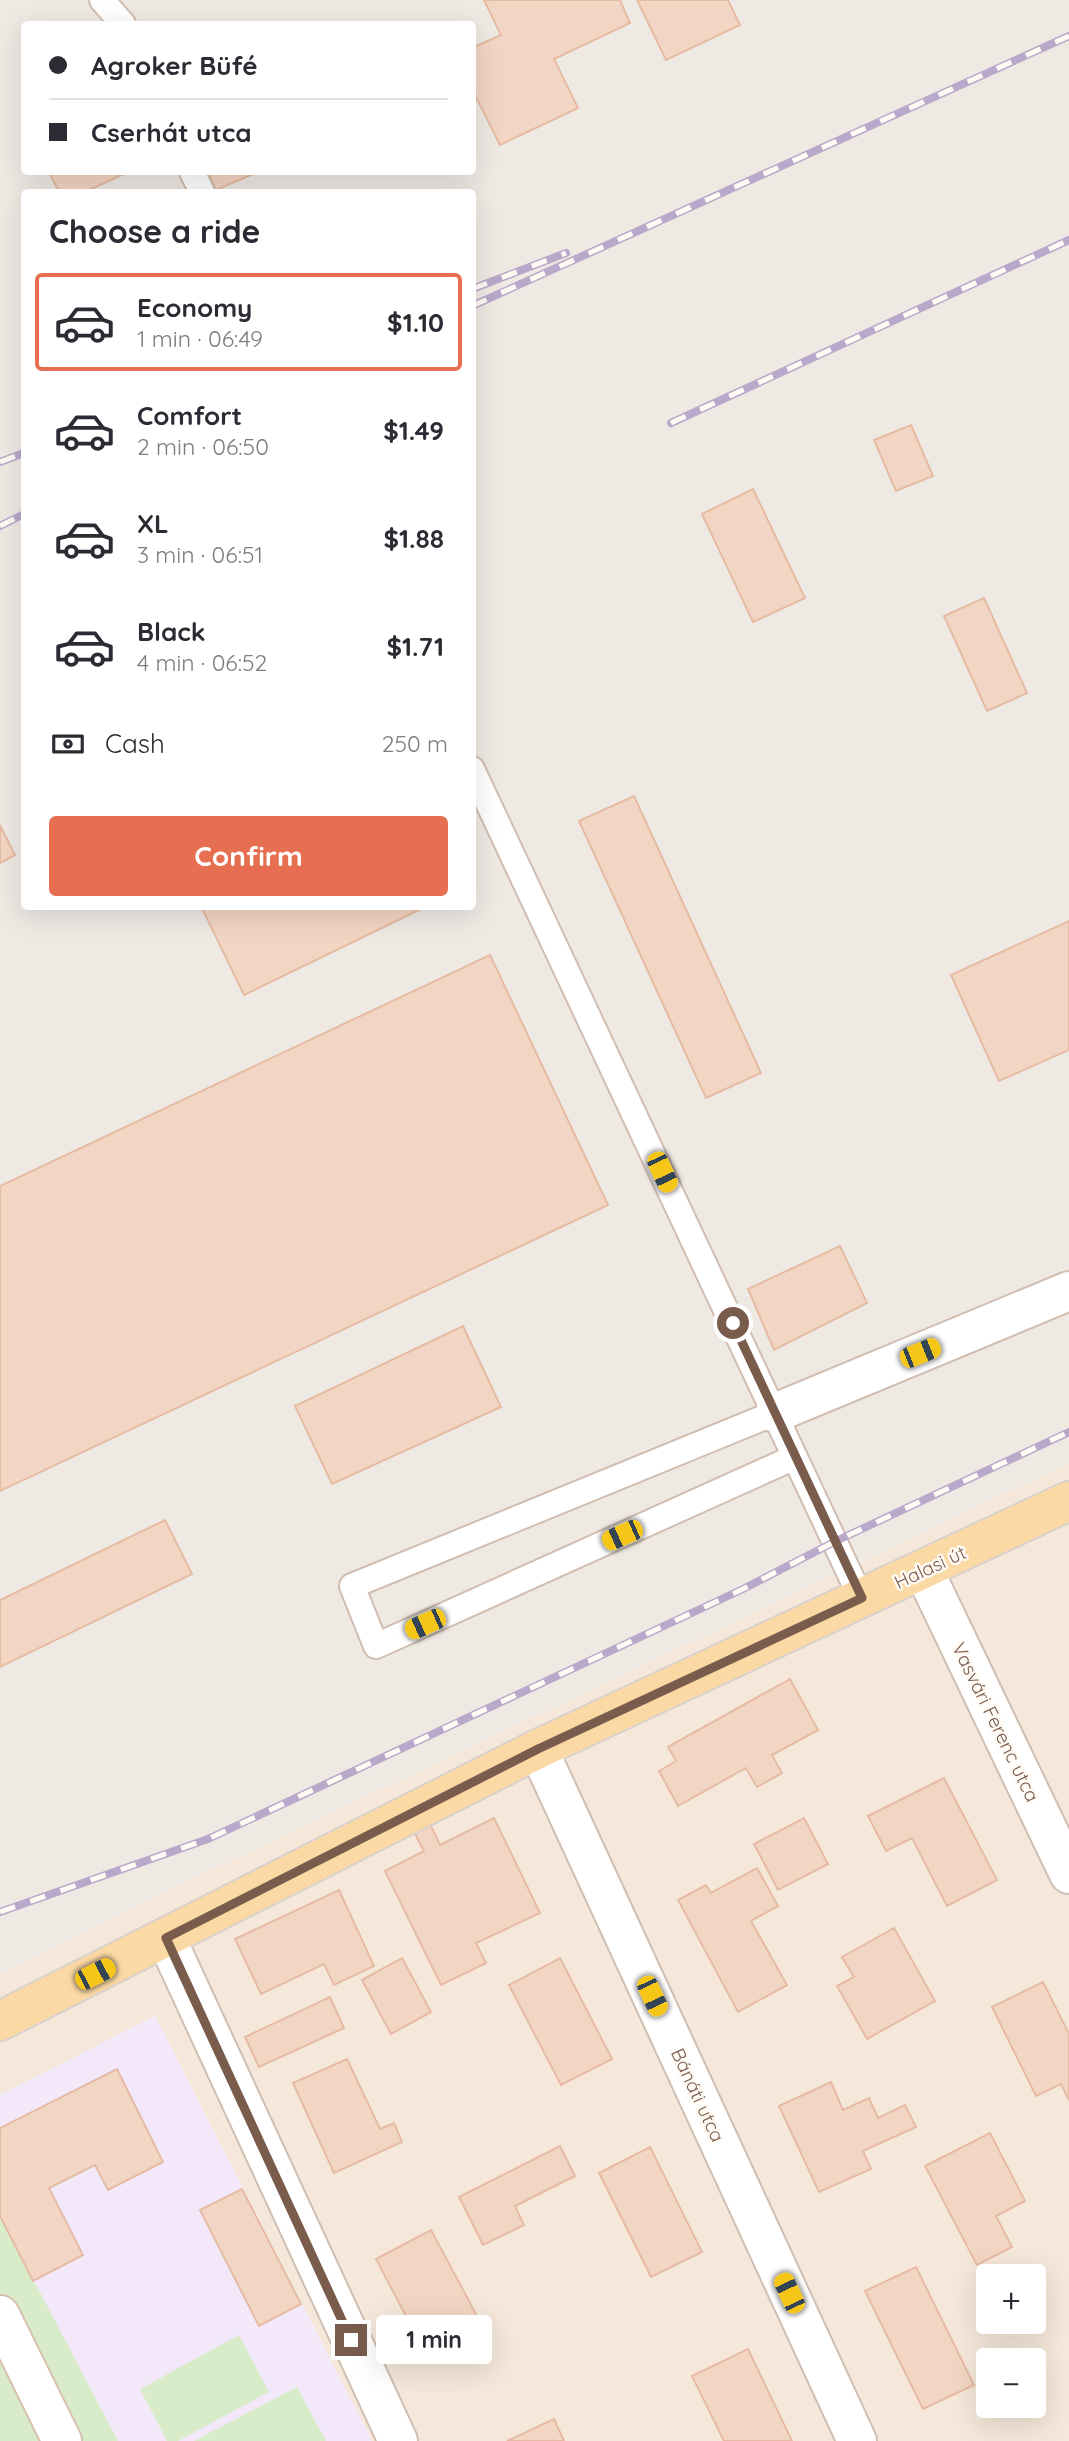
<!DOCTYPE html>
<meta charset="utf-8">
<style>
body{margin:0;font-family:Quicksand,sans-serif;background:#f7f7f7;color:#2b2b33;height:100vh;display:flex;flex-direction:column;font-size:26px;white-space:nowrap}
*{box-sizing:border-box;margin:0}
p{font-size:23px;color:#7c7c81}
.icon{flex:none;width:38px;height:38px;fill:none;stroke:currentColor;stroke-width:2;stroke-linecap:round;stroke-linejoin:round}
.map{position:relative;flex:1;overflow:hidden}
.sheet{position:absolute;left:21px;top:189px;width:455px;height:721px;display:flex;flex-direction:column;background:#fff;border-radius:7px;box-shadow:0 7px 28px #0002}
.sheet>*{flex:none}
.guide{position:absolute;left:21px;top:21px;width:455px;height:154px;border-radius:7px;box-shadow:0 7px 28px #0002;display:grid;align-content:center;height:154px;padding:0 28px;background:#fff}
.tools{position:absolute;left:976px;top:2264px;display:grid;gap:14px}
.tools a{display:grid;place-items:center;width:70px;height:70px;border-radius:7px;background:#fff;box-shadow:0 7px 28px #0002;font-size:35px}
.end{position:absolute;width:32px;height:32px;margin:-16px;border:9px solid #7a5c4d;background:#fff;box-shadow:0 0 0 4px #fff}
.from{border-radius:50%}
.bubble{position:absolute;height:49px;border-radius:7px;background:#fff;box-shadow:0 7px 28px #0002;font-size:23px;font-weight:700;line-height:49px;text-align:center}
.car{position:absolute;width:21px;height:42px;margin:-21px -10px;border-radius:9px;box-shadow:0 0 5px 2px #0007;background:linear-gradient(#f5c518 24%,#345 0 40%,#f5c518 0 76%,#345 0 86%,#f5c518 0)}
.guide b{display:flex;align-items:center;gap:24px;height:66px;font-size:26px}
.guide b+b{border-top:2px solid #e1e1e2}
.guide i{width:18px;height:18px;background:#2b2b33}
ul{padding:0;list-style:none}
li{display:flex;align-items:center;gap:21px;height:98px;margin:0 14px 10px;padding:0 14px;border:4px solid transparent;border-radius:7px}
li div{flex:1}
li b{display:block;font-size:26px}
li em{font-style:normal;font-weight:700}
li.on{border-color:#e76f51}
li>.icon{width:63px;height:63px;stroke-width:1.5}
h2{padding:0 28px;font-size:32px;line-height:84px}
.pay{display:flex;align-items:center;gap:18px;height:77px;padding:0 28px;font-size:26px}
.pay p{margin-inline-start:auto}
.primary-button{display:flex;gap:14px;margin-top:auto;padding:14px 28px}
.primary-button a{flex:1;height:80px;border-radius:7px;background:#e76f51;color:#fff;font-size:28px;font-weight:700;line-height:80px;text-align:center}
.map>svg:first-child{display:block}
.residential{fill:#f5e8da;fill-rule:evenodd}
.industrial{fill:#efe9e4;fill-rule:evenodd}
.education{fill:#f3e8fa}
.green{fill:#d8ecc9}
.building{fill:#f3d5c3;stroke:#e6bba3;stroke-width:2}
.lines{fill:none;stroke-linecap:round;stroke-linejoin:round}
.lane-casing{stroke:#d1beb0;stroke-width:28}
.street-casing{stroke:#d1beb0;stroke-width:42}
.secondary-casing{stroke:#d6c0b0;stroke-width:42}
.primary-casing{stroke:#dad1cd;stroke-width:42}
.lane{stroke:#fff;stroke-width:24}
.street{stroke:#fff;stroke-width:38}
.secondary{stroke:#fff;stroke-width:38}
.primary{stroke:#fbd9a5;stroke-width:38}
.rail-casing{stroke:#b9a8c9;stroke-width:8}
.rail{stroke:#fffaf3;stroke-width:5;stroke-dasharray:16;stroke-linecap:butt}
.route{stroke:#7a5c4d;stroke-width:9}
.labels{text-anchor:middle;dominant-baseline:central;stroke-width:5;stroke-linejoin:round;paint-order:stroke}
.street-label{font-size:19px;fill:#7a5c4d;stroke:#fffaf3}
</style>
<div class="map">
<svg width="1069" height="2441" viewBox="0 0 1069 2441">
<rect width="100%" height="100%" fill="#fdf6ec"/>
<!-- residential -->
<path class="residential" d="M1069,1463V2441H372L155,2016L0,2095V1975L152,1898ZM989,2277H1034V2322H989ZM989,2361H1034V2406H989Z"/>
<!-- industrial -->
<path class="industrial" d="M0,0H1069V1463L152,1898L0,1975ZM24,24H472V172H24ZM24,192H472V906H24Z"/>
<!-- education -->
<path class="education" d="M155,2016L372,2441H118L33,2281L0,2216V2095Z"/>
<!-- green -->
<path class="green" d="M0,2216L118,2441H0Z
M239,2335L269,2392L178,2441H167L140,2389Z
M297,2387L326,2441H194Z"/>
<!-- building -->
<path class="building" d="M484,0H620L630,23L554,59L578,108L500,145L472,89V48L501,35Z
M637,0H728L740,25L666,60Z
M49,172H128L85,192H59Z
M208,172H258L216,190Z
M911,425L933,476L896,491L874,440Z
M753,489L805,598L753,622L702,514Z
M984,598L1027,693L987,711L944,616Z
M634,796L761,1073L706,1098L579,821Z
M0,825L15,855L0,863Z
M201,906H427L244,995Z
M1069,921V1050L999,1081L951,975Z
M490,955L608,1205L0,1491V1186Z
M840,1246L867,1303L774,1350L748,1289Z
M463,1326L501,1407L332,1484L295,1406Z
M165,1520L192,1574L0,1667V1600Z
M790,1679L818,1730L772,1755L782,1773L757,1787L746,1768L678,1806L659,1771L676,1761L668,1747Z
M944,1778L997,1880L947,1906L912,1838L886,1851L868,1816Z
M494,1818L540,1913L476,1943L486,1963L441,1985L385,1871L424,1851L414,1832L430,1824L440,1845Z
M804,1818L828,1864L778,1890L754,1844Z
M757,1868L778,1906L751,1921L787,1985L738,2012L678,1900L706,1885L711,1893Z
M339,1890L374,1966L334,1985L324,1964L261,1994L235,1939Z
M894,1928L935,2001L867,2039L837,1986L854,1977L842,1957Z
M402,1958L431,2012L391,2034L362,1980Z
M560,1958L612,2059L561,2085L509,1985Z
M1043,1982L1069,2034V2100L1061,2084L1036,2096L992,2007Z
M330,1997L344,2028L259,2067L245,2037Z
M347,2059L380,2129L394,2123L402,2142L334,2173L293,2083Z
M117,2069L163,2162L108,2190L95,2165L49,2188L83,2255L33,2281L0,2216V2128Z
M831,2082L843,2110L869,2098L878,2118L905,2105L916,2127L863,2151L871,2169L819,2192L779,2106Z
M990,2133L1025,2201L996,2216L1012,2247L977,2265L925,2166Z
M560,2146L575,2176L515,2206L524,2225L483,2245L459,2197Z
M650,2147L702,2252L651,2277L599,2173Z
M242,2189L301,2304L259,2326L200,2210Z
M431,2230L484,2329L428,2358L376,2259Z
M916,2267L974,2385L923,2409L865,2291Z
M748,2349L792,2441H724L692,2376Z
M554,2419L564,2441H507Z"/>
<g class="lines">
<defs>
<path id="lane" d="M102,0L123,24
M192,172L202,192
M472,769L861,1598
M775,1413L352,1586L376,1646L795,1457"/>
<path id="street" d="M775,1413L1069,1291
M924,1571L1069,1874
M538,1749L857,2441
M166,1938L398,2441"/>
<path id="secondary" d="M0,2315L62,2441"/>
<path id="primary" d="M0,2021L538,1749L1069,1501"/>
</defs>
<!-- lane casing -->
<use href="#lane" class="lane-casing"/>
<!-- street casing -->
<use href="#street" class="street-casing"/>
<!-- secondary casing -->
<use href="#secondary" class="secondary-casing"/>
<!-- primary casing -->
<use href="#primary" class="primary-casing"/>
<!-- lane -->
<use href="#lane" class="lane"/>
<!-- street -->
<use href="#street" class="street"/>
<!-- secondary -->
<use href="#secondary" class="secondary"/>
<!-- primary -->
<use href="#primary" class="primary"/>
<defs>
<path id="rail" d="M472,289L566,253
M472,306L1069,36
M671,423L1069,240
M0,462L24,453
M0,526L24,514
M0,1912L208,1839L743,1589L836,1541L1069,1432"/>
</defs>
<!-- rail casing -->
<use href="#rail" class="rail-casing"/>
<!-- rail -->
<use href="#rail" class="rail"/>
</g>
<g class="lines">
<!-- route -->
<path class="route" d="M351,2340L166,1938L538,1749L862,1598L733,1323"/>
</g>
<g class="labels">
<!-- street labels -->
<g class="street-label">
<text transform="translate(930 1567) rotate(-25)">Halasi út</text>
<text transform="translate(996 1722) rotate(64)">Vasvári Ferenc utca</text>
<text transform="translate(698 2095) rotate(65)">Bánáti utca</text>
</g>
</g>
</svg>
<div class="tools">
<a>+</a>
<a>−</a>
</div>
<i class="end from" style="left:733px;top:1323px"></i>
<i class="end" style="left:351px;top:2340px"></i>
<div class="bubble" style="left:376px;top:2315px;width:116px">1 min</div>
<i class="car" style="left:662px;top:1172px;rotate:155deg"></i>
<i class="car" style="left:920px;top:1353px;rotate:68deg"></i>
<i class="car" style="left:622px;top:1535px;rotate:246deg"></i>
<i class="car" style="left:425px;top:1624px;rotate:246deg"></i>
<i class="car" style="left:95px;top:1974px;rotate:63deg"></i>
<i class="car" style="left:652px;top:1996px;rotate:155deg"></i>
<i class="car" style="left:789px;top:2293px;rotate:335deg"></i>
<div class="guide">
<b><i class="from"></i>Agroker Büfé</b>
<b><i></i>Cserhát utca</b>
</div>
<section class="sheet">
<h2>Choose a ride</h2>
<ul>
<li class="on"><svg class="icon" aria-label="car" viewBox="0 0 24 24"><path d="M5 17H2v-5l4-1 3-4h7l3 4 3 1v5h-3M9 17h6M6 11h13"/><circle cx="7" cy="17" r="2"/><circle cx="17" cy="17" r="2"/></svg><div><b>Economy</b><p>1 min · 06:49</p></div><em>$1.10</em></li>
<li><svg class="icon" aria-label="car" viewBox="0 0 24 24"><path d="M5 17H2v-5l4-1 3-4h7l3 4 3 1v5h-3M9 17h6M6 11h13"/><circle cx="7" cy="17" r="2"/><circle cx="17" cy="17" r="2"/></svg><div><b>Comfort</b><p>2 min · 06:50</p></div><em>$1.49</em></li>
<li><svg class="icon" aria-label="car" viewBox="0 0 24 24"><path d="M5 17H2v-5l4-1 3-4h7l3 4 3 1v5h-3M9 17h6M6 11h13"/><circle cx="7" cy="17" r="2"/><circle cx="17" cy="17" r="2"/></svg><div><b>XL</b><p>3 min · 06:51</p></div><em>$1.88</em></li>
<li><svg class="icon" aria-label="car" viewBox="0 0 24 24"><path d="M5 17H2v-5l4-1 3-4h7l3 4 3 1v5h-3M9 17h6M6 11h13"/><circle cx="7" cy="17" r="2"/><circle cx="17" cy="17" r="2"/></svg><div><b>Black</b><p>4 min · 06:52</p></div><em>$1.71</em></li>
</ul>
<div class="pay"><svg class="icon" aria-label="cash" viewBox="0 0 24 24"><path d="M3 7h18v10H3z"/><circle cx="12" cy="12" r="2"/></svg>Cash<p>250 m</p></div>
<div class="primary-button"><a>Confirm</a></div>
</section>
</div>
